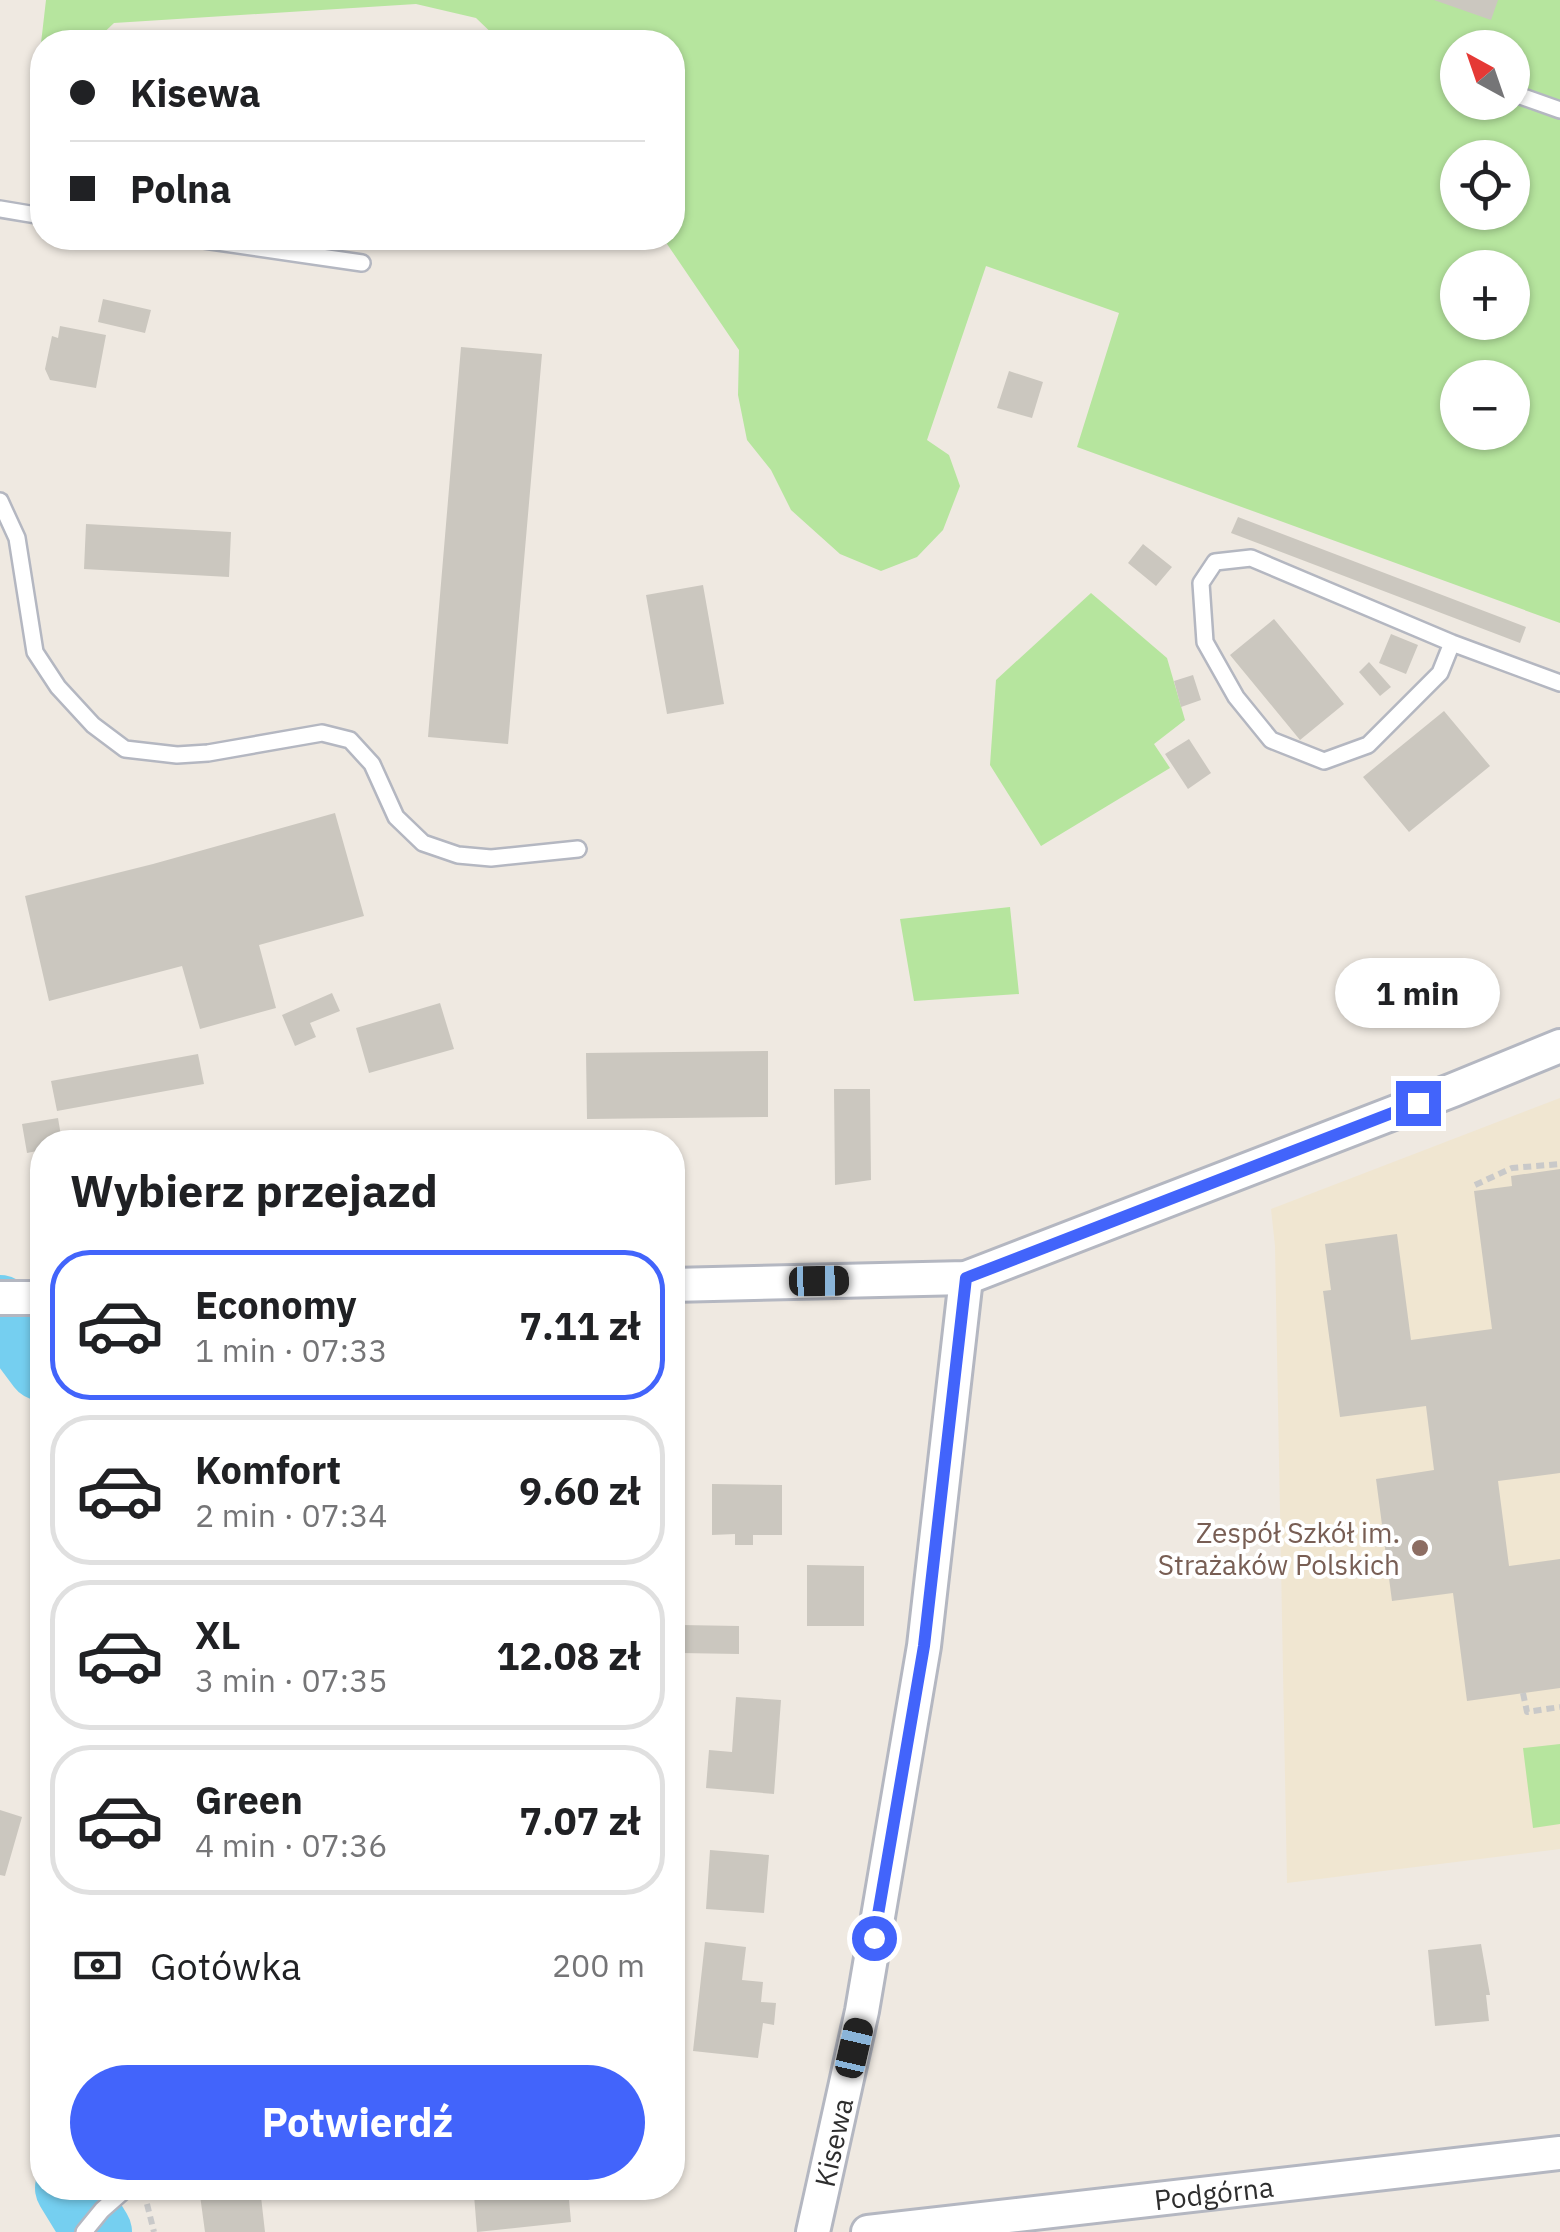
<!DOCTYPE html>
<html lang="pl">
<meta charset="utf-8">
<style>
body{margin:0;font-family:"IBM Plex Sans",sans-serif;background:#f2f2f2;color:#202124;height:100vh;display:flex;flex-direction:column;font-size:38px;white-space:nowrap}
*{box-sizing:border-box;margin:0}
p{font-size:32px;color:#757577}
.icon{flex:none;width:55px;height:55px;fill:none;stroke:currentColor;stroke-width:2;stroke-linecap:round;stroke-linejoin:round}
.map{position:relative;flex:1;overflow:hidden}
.details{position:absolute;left:30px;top:1130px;width:655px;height:1070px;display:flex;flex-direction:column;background:#fff;border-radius:40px;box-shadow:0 2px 8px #0004}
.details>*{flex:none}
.guide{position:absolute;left:30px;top:30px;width:655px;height:220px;border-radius:40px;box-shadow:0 2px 8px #0004;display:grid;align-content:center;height:220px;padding:0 40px;background:#fff}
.needle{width:65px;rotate:320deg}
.controls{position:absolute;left:1440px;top:30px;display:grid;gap:20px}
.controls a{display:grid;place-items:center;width:90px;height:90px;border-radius:50%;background:#fff;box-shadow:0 2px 8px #0004;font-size:50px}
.end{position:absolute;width:45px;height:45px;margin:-22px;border:12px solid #4264fb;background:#fff;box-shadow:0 0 0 5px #fff}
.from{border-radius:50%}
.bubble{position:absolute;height:70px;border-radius:35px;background:#fff;box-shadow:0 2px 8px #0004;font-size:32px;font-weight:700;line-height:70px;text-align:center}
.car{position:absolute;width:30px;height:60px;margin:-30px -15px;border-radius:12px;box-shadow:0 0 8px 2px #0007;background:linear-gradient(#222 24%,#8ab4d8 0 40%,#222 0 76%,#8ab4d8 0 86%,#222 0)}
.guide b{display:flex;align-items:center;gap:35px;height:95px;font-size:38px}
.guide b+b{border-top:2px solid #e0e0e0}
.guide i{width:25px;height:25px;background:#202124}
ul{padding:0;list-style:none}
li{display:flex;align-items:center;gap:30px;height:150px;margin:0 20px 15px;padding:0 20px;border:5px solid #e0e0e0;border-radius:40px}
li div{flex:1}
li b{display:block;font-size:38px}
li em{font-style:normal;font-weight:700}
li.active{border-color:#4264fb}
li>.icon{width:90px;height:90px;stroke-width:1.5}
h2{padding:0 40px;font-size:45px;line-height:120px}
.pay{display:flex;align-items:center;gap:25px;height:110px;padding:0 40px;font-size:38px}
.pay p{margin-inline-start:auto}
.button{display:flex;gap:20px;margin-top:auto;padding:20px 40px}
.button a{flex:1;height:115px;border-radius:60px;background:#4264fb;color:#fff;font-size:40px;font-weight:700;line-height:115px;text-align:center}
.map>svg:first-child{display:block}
.education{fill:#f0e6d1}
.green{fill:#b6e59e;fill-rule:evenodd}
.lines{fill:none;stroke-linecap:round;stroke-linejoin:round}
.river{stroke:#75cff0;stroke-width:70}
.building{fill:#cbc7bf}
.service-casing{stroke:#b4b7c1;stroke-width:20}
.minor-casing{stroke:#b4b7c1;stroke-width:38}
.path{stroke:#c9c9c9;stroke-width:6;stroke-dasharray:8 5;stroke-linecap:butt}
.service{stroke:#fff;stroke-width:15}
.minor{stroke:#fff;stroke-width:32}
.route{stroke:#4264fb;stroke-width:12}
.education-dot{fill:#8d6e63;stroke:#fff;stroke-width:4}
.labels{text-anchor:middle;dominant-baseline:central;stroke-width:8;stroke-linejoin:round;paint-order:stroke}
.education-label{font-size:28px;fill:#785e54;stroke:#fff;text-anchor:end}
.street-label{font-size:28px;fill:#2e2e2e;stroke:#fff}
</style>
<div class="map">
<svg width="1560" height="2232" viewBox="0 0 1560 2232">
<rect width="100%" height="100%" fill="#efe9e1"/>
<!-- education -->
<path class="education" d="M1560,1098V1849L1287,1883L1275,1246L1271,1209Z"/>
<!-- green -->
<path class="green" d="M46,0H1560V623L1077,447L1119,313L986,266L927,440L949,455L960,486L943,530L917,557L881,571L840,554L791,510L771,470L747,440L738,395L739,350L663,238H672V42H501L476,18L416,4L114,23L94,42H42V115L33,112ZM1458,48H1512V102H1458ZM1458,158H1512V212H1458ZM1458,268H1512V322H1458ZM1458,378H1512V432H1458Z
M1091,593L1167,658L1185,720L1154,744L1170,768L1041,846L990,765L996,680Z
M1010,907L1019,994L914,1001L900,919Z
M1560,1744V1824L1533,1828L1523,1748Z"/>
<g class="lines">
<!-- river -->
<path class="river" d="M0,1310L42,1366
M70,2188L97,2232"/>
</g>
<!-- building -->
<path class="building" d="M1434,0H1498L1491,20Z
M103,299L151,310L145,333L98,322Z
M60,326L106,335L96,388L50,380L45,369L52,336L58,338Z
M461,347L542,354L508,744L428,737Z
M1009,371L1043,382L1032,418L997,408Z
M1238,517L1526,627L1520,643L1231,533Z
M86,524L231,532L229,577L84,569Z
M1143,544L1172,567L1156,586L1128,563Z
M703,585L724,704L667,714L646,595Z
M1274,619L1344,704L1300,740L1230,655Z
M1391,634L1418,645L1406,674L1379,663Z
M1369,662L1391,687L1380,696L1359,672Z
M1193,675L1201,700L1181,707L1174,681Z
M1444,711L1490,766L1409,832L1363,777Z
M1189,739L1211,773L1188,789L1165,754Z
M335,813L364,916L259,945L276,1008L200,1029L182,966L49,1001L25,896L153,864Z
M332,993L340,1011L310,1023L316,1037L295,1046L282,1015Z
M440,1003L454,1049L369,1073L356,1028Z
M768,1051V1117L587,1119L586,1053Z
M198,1054L204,1084L57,1111L51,1081Z
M834,1089H870L871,1180L835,1185Z
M58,1118L62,1142H42V1150L27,1153L22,1124Z
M1560,1169V1473L1498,1481L1509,1566L1560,1559V1688L1467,1701L1453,1593L1392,1601L1376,1479L1434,1470L1426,1406L1340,1417L1323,1291L1331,1290L1325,1244L1397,1234L1411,1340L1492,1329L1474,1191L1512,1186L1511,1176Z
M712,1484L782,1485V1535H753V1545H735V1534L712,1535Z
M807,1565L864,1566V1626H807Z
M681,1625L739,1626V1654L681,1653Z
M736,1697L781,1700L774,1794L706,1788L709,1750L732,1752Z
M0,1810L22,1817L5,1876L0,1875Z
M710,1850L769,1855L764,1913L706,1909Z
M705,1942L746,1947L742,1980L763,1982L761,2002L776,2003L774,2025L763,2023L758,2058L693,2051Z
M1481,1944L1490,1995H1486L1489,2021L1435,2026L1428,1950Z
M199,2188H260L265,2232H205Z
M530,2188H568L571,2222L477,2232L474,2195L531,2192Z"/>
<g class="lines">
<defs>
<path id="service" d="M1451,71L1458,73
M1512,93L1560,110
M0,209L42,216
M190,238L362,263
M0,501L17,538L35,652L58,687L93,725L125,749L177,755L208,753L322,733L350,740L372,764L396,817L423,843L458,855L491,858L578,849
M1452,643L1440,673L1368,745L1324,761L1271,740L1236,697L1205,642L1201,583L1215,562L1251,558L1452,643L1560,683
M84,2232L102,2210L127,2188"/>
<g id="minor">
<path d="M672,1285L966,1278L1453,1090L1560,1046"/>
<path d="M0,1298H42"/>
<path id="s1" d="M813,2232L862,2011L924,1646L966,1278"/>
<path id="s2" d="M868,2232L1560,2153"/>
</g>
</defs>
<!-- service casing -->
<use href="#service" class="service-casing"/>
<!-- minor casing -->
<use href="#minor" class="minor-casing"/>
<!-- path -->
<path class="path" d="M1475,1185L1512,1168L1560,1164
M1523,1693L1527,1712L1560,1707
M147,2204L154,2232"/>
<!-- service -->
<use href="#service" class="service"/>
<!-- minor -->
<use href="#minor" class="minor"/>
</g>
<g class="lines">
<!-- route -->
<path class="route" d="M874,1938L924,1646L966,1278L1418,1103"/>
</g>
<!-- markers -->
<circle class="education-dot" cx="1420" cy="1548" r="10"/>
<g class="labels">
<!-- education labels -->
<g class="education-label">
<text x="1400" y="1532">Zespół Szkół im.<tspan x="1400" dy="32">Strażaków Polskich</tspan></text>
</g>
<!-- street labels -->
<g class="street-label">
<text stroke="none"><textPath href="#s1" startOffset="92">Kisewa</textPath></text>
<text stroke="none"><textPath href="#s2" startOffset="348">Podgórna</textPath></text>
</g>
</g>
</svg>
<div class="controls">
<a><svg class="needle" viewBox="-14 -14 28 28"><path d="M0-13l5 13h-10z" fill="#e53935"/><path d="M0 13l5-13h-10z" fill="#757577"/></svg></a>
<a><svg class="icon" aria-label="locate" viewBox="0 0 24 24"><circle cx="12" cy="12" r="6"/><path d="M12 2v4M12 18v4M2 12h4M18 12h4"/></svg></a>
<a>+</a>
<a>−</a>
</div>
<i class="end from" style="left:874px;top:1938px"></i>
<i class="end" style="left:1418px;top:1103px"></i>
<div class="bubble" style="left:1335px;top:958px;width:165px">1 min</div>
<i class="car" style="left:819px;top:1281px;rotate:89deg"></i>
<i class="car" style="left:854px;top:2048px;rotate:13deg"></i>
<div class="guide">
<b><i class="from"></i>Kisewa</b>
<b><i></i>Polna</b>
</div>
<section class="details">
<h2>Wybierz przejazd</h2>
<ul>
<li class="active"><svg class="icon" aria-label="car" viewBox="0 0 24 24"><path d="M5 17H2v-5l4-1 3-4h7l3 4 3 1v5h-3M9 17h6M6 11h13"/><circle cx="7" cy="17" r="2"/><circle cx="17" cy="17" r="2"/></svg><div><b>Economy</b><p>1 min · 07:33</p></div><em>7.11 zł</em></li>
<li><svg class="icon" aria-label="car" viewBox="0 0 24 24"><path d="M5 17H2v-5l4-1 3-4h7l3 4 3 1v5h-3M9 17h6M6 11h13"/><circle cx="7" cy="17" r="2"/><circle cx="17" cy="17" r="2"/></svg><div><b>Komfort</b><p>2 min · 07:34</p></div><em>9.60 zł</em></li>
<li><svg class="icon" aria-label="car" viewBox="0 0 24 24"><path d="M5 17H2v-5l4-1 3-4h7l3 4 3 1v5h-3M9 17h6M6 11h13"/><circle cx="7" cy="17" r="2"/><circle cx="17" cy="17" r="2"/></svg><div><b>XL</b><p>3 min · 07:35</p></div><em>12.08 zł</em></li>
<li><svg class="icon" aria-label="car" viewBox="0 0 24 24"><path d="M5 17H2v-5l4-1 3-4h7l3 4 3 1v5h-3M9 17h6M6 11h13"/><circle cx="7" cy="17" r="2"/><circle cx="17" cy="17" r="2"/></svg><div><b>Green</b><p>4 min · 07:36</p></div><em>7.07 zł</em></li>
</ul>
<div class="pay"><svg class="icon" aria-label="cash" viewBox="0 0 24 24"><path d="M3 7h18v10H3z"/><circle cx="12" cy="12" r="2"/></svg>Gotówka<p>200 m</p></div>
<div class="button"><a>Potwierdź</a></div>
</section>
</div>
